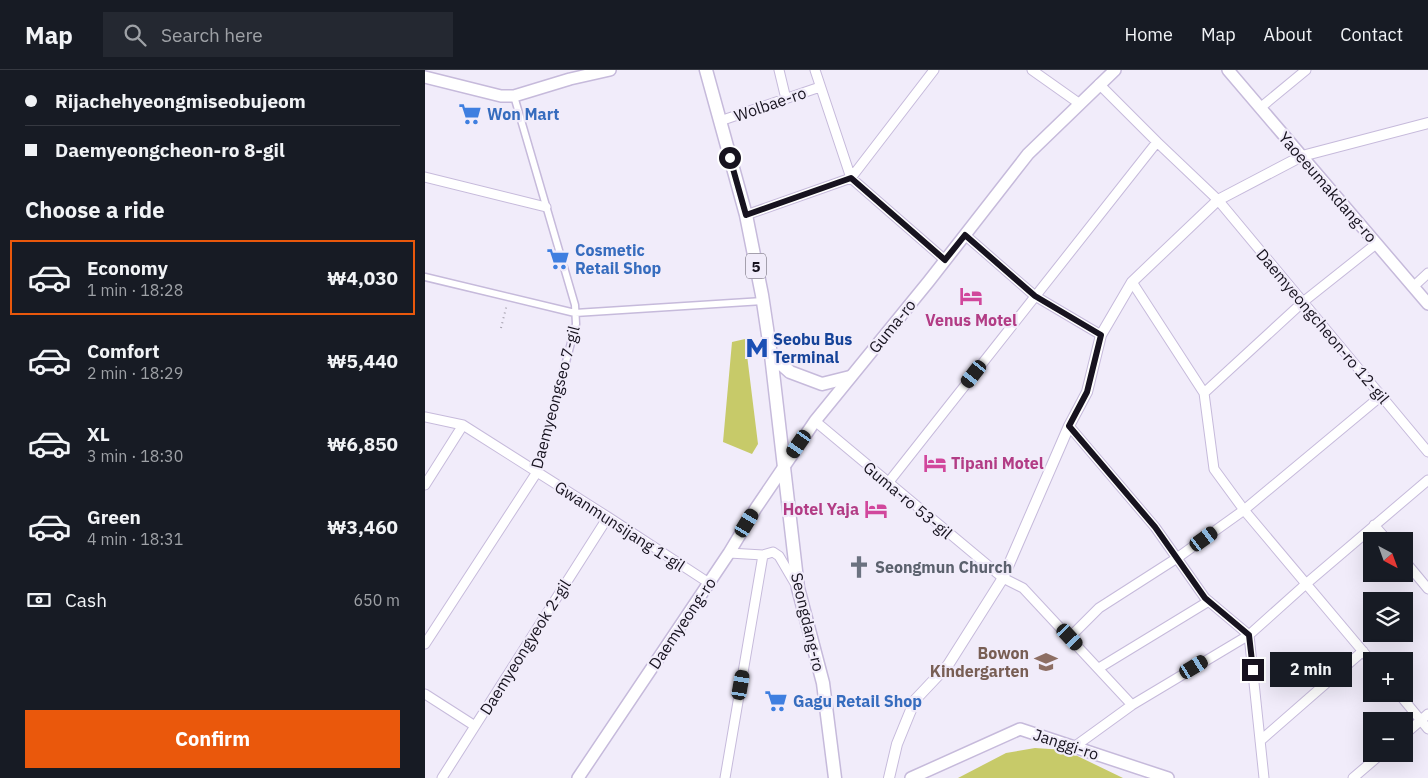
<!DOCTYPE html>
<meta charset="utf-8">
<style>
body{margin:0;font-family:"IBM Plex Sans",sans-serif;background:#242831;color:#f1f3f6;height:100vh;display:flex;flex-direction:column;font-size:19px;white-space:nowrap}
*{box-sizing:border-box;margin:0}
p{font-size:16px;color:#9ea1a6}
.icon{flex:none;width:28px;height:28px;fill:none;stroke:currentColor;stroke-width:2;stroke-linecap:round;stroke-linejoin:round}
.map{position:relative;flex:1;overflow:hidden}
.drawer{display:flex;flex-direction:column;background:#171b24;width:425px}
.drawer>*{flex:none}
.hud{display:grid;align-content:center;height:110px;padding:0 25px;background:#171b24}
.needle{width:32px;rotate:139deg}
.tools{position:absolute;left:938px;top:462px;display:grid;gap:10px}
.tools a{display:grid;place-items:center;width:50px;height:50px;border-radius:0px;background:#171b24;box-shadow:0 5px 20px #0002;font-size:25px}
.end{position:absolute;width:22px;height:22px;margin:-11px;border:6px solid #17131f;background:#fff;box-shadow:0 0 0 2px #fff}
.from{border-radius:50%}
.bubble{position:absolute;height:35px;border-radius:0px;background:#171b24;box-shadow:0 5px 20px #0002;font-size:16px;font-weight:700;line-height:35px;text-align:center}
.car{position:absolute;width:15px;height:30px;margin:-15px -8px;border-radius:6px;box-shadow:0 0 4px 1px #0007;background:linear-gradient(#222 24%,#8ab4d8 0 40%,#222 0 76%,#8ab4d8 0 86%,#222 0)}
.hud b{display:flex;align-items:center;gap:18px;height:48px;font-size:19px}
.hud b+b{border-top:1px solid #363941}
.hud i{width:12px;height:12px;background:#f1f3f6}
ul{padding:0;list-style:none}
li{display:flex;align-items:center;gap:15px;height:75px;margin:0 10px 8px;padding:0 15px;border:2px solid transparent;border-radius:0px}
li div{flex:1}
li b{display:block;font-size:19px}
li em{font-style:normal;font-weight:700}
li.current{border-color:#ea580c}
li>.icon{width:45px;height:45px;stroke-width:1.5}
h2{padding:0 25px;font-size:22px;line-height:60px}
.pay{display:flex;align-items:center;gap:12px;height:55px;padding:0 25px;font-size:19px}
.pay p{margin-inline-start:auto}
.cta{display:flex;gap:10px;margin-top:auto;padding:10px 25px}
.cta a{flex:1;height:58px;border-radius:0px;background:#ea580c;color:#fff;font-size:20px;font-weight:700;line-height:58px;text-align:center}
header{display:flex;align-items:center;gap:30px;box-sizing:border-box;height:70px;padding:0 25px;background:#171b24;border-bottom:1px solid #363941}
header strong{font-size:24px}
nav{display:flex;gap:28px;margin-inline-start:auto;font-size:18px}
.search{width:350px;height:45px;background:#242831;display:flex;align-items:center;gap:12px;box-sizing:border-box;padding:0 18px;border-radius:0px;color:#9ea1a6;font-size:19px}
main{display:flex;flex:1;min-height:0}
.map>svg:first-child{display:block}
.green{fill:#c7ca69}
.lines{fill:none;stroke-linecap:round;stroke-linejoin:round}
.pedestrian-casing{stroke:#c6badb;stroke-width:9}
.minor-casing{stroke:#c6badb;stroke-width:11}
.tertiary-casing{stroke:#c6badb;stroke-width:12}
.secondary-casing{stroke:#c6badb;stroke-width:14}
.primary-casing{stroke:#c6badb;stroke-width:15}
.path{stroke:#a4a0ad;stroke-width:2;stroke-dasharray:1 4;stroke-linecap:butt}
.pedestrian{stroke:#fff;stroke-width:6}
.minor{stroke:#fff;stroke-width:9}
.tertiary{stroke:#fff;stroke-width:10}
.secondary{stroke:#fff;stroke-width:11}
.primary{stroke:#fff;stroke-width:12}
.route{stroke:#17131f;stroke-width:6}
.labels{text-anchor:middle;dominant-baseline:central;stroke-width:4.5;stroke-linejoin:round;paint-order:stroke}
.shield{fill:#f1ecfa;stroke:#585461;stroke-width:1}
.shield-label{font-size:15px;font-weight:bold;fill:#17131f}
.street-label{font-size:16px;fill:#17131f;stroke:#f1ecfa}
.shop-label{font-size:16px;font-weight:bold;fill:#366cbe;stroke:#f1ecfa;text-anchor:start}
.hotel-label{font-size:16px;font-weight:bold;fill:#b23c85;stroke:#f1ecfa}
.transit-label{font-size:16px;font-weight:bold;fill:#164399;stroke:#f1ecfa;text-anchor:start}
.worship-label{font-size:16px;font-weight:bold;fill:#5b616d;stroke:#f1ecfa;text-anchor:start}
.education-label{font-size:16px;font-weight:bold;fill:#785e54;stroke:#f1ecfa;text-anchor:end}
</style>
<header>
<strong>Map</strong>
<div class="search"><svg class="icon" aria-label="search" viewBox="0 0 24 24"><circle cx="10" cy="10" r="6"/><path d="M15 15l6 6"/></svg>Search here</div>
<nav><a>Home</a><a>Map</a><a>About</a><a>Contact</a></nav>
</header>
<main>
<section class="drawer">
<div class="hud">
<b><i class="from"></i>Rijachehyeongmiseobujeom</b>
<b><i></i>Daemyeongcheon-ro 8-gil</b>
</div>
<h2>Choose a ride</h2>
<ul>
<li class="current"><svg class="icon" aria-label="car" viewBox="0 0 24 24"><path d="M5 17H2v-5l4-1 3-4h7l3 4 3 1v5h-3M9 17h6M6 11h13"/><circle cx="7" cy="17" r="2"/><circle cx="17" cy="17" r="2"/></svg><div><b>Economy</b><p>1 min · 18:28</p></div><em>₩4,030</em></li>
<li><svg class="icon" aria-label="car" viewBox="0 0 24 24"><path d="M5 17H2v-5l4-1 3-4h7l3 4 3 1v5h-3M9 17h6M6 11h13"/><circle cx="7" cy="17" r="2"/><circle cx="17" cy="17" r="2"/></svg><div><b>Comfort</b><p>2 min · 18:29</p></div><em>₩5,440</em></li>
<li><svg class="icon" aria-label="car" viewBox="0 0 24 24"><path d="M5 17H2v-5l4-1 3-4h7l3 4 3 1v5h-3M9 17h6M6 11h13"/><circle cx="7" cy="17" r="2"/><circle cx="17" cy="17" r="2"/></svg><div><b>XL</b><p>3 min · 18:30</p></div><em>₩6,850</em></li>
<li><svg class="icon" aria-label="car" viewBox="0 0 24 24"><path d="M5 17H2v-5l4-1 3-4h7l3 4 3 1v5h-3M9 17h6M6 11h13"/><circle cx="7" cy="17" r="2"/><circle cx="17" cy="17" r="2"/></svg><div><b>Green</b><p>4 min · 18:31</p></div><em>₩3,460</em></li>
</ul>
<div class="pay"><svg class="icon" aria-label="cash" viewBox="0 0 24 24"><path d="M3 7h18v10H3z"/><circle cx="12" cy="12" r="2"/></svg>Cash<p>650 m</p></div>
<div class="cta"><a>Confirm</a></div>
</section>
<div class="map">
<svg width="1003" height="708" viewBox="0 0 1003 708">
<rect width="100%" height="100%" fill="#f1ecfa"/>
<!-- green -->
<path class="green" d="M320,269L333,374L327,384L298,372L307,272Z
M610,678L640,680L698,708H533L581,683Z"/>
<g class="lines">
<defs>
<path id="pedestrian" d="M89,26L150,235L151,254L112,402
M0,207L150,243L338,231"/>
<path id="minor" d="M354,0L361,29
M390,0L426,108L520,190
M607,0L655,34
M674,14L732,72L793,130L1003,382
M835,38L881,0
M295,51L395,17
M0,107L121,137
M321,145L426,108L509,0
M540,165L610,226L676,265
M707,212L779,323L789,399L819,440L946,591
M988,217L1003,203
M779,323L878,232L951,174
M0,347L38,355L183,447L284,513
M390,351L578,508L598,518L707,635
M644,356L730,457L780,528L824,565L839,708
M463,413L732,72
M0,415L38,355
M949,455L963,471
M304,483L338,485L348,482L354,486L371,515
M979,490L1003,519
M645,567L674,538L752,488L819,440L956,326
M0,574L112,402
M674,598L784,531
M0,624L50,656
M974,624L1003,659
M979,665L1003,644
M835,671L938,581
M649,677L707,635L824,565L882,513L1003,410
M17,708L183,447
M300,708L338,485
M928,708L956,684"/>
<path id="tertiary" d="M464,708L472,674L490,630L523,595L578,508L644,356L662,322L676,265L707,212L793,130L877,86L1003,53"/>
<path id="secondary" d="M803,0L1003,234
M0,7L76,26H89L145,9L185,0
M153,708L304,483L331,438L390,351L504,211L603,84L690,0
M486,708L595,659L743,708"/>
<path id="primary" d="M281,0L321,145L337,225L346,285L373,518L398,613L410,708
M346,285L365,302L397,314L425,307"/>
</defs>
<!-- pedestrian casing -->
<use href="#pedestrian" class="pedestrian-casing"/>
<!-- minor casing -->
<use href="#minor" class="minor-casing"/>
<!-- tertiary casing -->
<use href="#tertiary" class="tertiary-casing"/>
<!-- secondary casing -->
<use href="#secondary" class="secondary-casing"/>
<!-- primary casing -->
<use href="#primary" class="primary-casing"/>
<!-- path -->
<path class="path" d="M76,258L82,234"/>
<!-- pedestrian -->
<use href="#pedestrian" class="pedestrian"/>
<!-- minor -->
<use href="#minor" class="minor"/>
<!-- tertiary -->
<use href="#tertiary" class="tertiary"/>
<!-- secondary -->
<use href="#secondary" class="secondary"/>
<!-- primary -->
<use href="#primary" class="primary"/>
</g>
<g class="lines">
<!-- route -->
<path class="route" d="M305,88L321,145L426,108L520,190L540,165L610,226L676,265L662,322L644,356L730,457L780,528L824,565L828,600"/>
</g>
<!-- icons -->
<defs>
<symbol id="supermarket-bare" viewBox="-9 -9 18 18"><path d="M-6-5.5h2.5l.6 2H6L4.5 2H-2.5L-4.4-4H-6ZM-1.5 3.2a1.3 1.3 0 1 0 .1 0ZM3 3.2a1.3 1.3 0 1 0 .1 0Z" fill="#3f7fe0" stroke="#f1ecfa" stroke-width="2.5" paint-order="stroke"/></symbol>
<symbol id="hotel-bare" viewBox="-9 -9 18 18"><path d="M-6-4.5h1.5V1H6V5H4.5V3h-9V5H-6ZM-4 0a1.8 1.8 0 1 1 3.6 0ZM.5 0V-2.5h3Q6-2.5 6 0Z" fill="#d1479c" stroke="#f1ecfa" stroke-width="2.5" paint-order="stroke"/></symbol>
<symbol id="metro-bare" viewBox="-9 -9 18 18"><path d="M-5.5 5V-5H-3L0 0L3-5H5.5V5H3V-.5L0 4L-3-.5V5Z" fill="#1a4fb4" stroke="#f1ecfa" stroke-width="2.5" paint-order="stroke"/></symbol>
<symbol id="church-bare" viewBox="-9 -9 18 18"><path d="M-1.2-6h2.4v3.5h3.3v2.4h-3.3V6h-2.4V-.1h-3.3v-2.4h3.3Z" fill="#6b7280" stroke="#f1ecfa" stroke-width="2.5" paint-order="stroke"/></symbol>
<symbol id="school-bare" viewBox="-9 -9 18 18"><path d="M0-5L7-2L0 1L-7-2ZM-4 1L0 2.5L4 1V4Q0 6-4 4Z" fill="#8d6e63" stroke="#f1ecfa" stroke-width="2.5" paint-order="stroke"/></symbol>
</defs>
<g fill-rule="evenodd">
<use href="#supermarket-bare" x="29" y="28" width="32" height="32"/>
<use href="#supermarket-bare" x="117" y="173" width="32" height="32"/>
<use href="#hotel-bare" x="530" y="210" width="32" height="32"/>
<use href="#metro-bare" x="316" y="262" width="32" height="32"/>
<use href="#hotel-bare" x="494" y="377" width="32" height="32"/>
<use href="#hotel-bare" x="435" y="423" width="32" height="32"/>
<use href="#church-bare" x="418" y="481" width="32" height="32"/>
<use href="#school-bare" x="605" y="576" width="32" height="32"/>
<use href="#supermarket-bare" x="335" y="615" width="32" height="32"/>
</g>
<g class="labels">
<!-- shield labels -->
<rect class="shield" x="321" y="183.5" width="20" height="25" rx="4"/>
<g class="shield-label">
<text x="331" y="196">5</text>
</g>
<!-- street labels -->
<g class="street-label">
<text transform="translate(345 34) rotate(-19)">Wolbae-ro</text>
<text transform="translate(903 117) rotate(49)">Yaoeeumakdang-ro</text>
<text transform="translate(467 256) rotate(-51)">Guma-ro</text>
<text transform="translate(898 256) rotate(50)">Daemyeongcheon-ro 12-gil</text>
<text transform="translate(130 327) rotate(-75)">Daemyeongseo 7-gil</text>
<text transform="translate(483 430) rotate(40)">Guma-ro 53-gil</text>
<text transform="translate(195 456) rotate(33)">Gwanmunsijang 1-gil</text>
<text transform="translate(383 552) rotate(77)">Seongdang-ro</text>
<text transform="translate(257 553) rotate(-56)">Daemyeong-ro</text>
<text transform="translate(100 577) rotate(-58)">Daemyeongyeok 2-gil</text>
<text transform="translate(641 674) rotate(18)">Janggi-ro</text>
</g>
<!-- shop labels -->
<g class="shop-label">
<text x="62" y="44">Won Mart</text>
<text x="150" y="180">Cosmetic<tspan x="150" dy="18">Retail Shop</tspan></text>
<text x="368" y="631">Gagu Retail Shop</text>
</g>
<!-- hotel labels -->
<g class="hotel-label">
<text x="546" y="250">Venus Motel</text>
<text x="526" y="393" text-anchor="start">Tipani Motel</text>
<text x="434" y="439" text-anchor="end">Hotel Yaja</text>
</g>
<!-- transit labels -->
<g class="transit-label">
<text x="348" y="269">Seobu Bus<tspan x="348" dy="18">Terminal</tspan></text>
</g>
<!-- worship labels -->
<g class="worship-label">
<text x="450" y="497">Seongmun Church</text>
</g>
<!-- education labels -->
<g class="education-label">
<text x="604" y="583">Bowon<tspan x="604" dy="18">Kindergarten</tspan></text>
</g>
</g>
</svg>
<div class="tools">
<a><svg class="needle" viewBox="-14 -14 28 28"><path d="M0-13l5 13h-10z" fill="#e53935"/><path d="M0 13l5-13h-10z" fill="#9ea1a6"/></svg></a>
<a><svg class="icon" aria-label="layers" viewBox="0 0 24 24"><path d="M12 4l9 5-9 5-9-5zM3 14l9 5 9-5"/></svg></a>
<a>+</a>
<a>−</a>
</div>
<i class="end from" style="left:305px;top:88px"></i>
<i class="end" style="left:828px;top:600px"></i>
<div class="bubble" style="left:845px;top:582px;width:82px">2 min</div>
<i class="car" style="left:549px;top:304px;rotate:218deg"></i>
<i class="car" style="left:374px;top:374px;rotate:215deg"></i>
<i class="car" style="left:322px;top:453px;rotate:31deg"></i>
<i class="car" style="left:779px;top:469px;rotate:54deg"></i>
<i class="car" style="left:645px;top:567px;rotate:137deg"></i>
<i class="car" style="left:769px;top:597px;rotate:59deg"></i>
<i class="car" style="left:316px;top:615px;rotate:10deg"></i>
</div>
</main>
